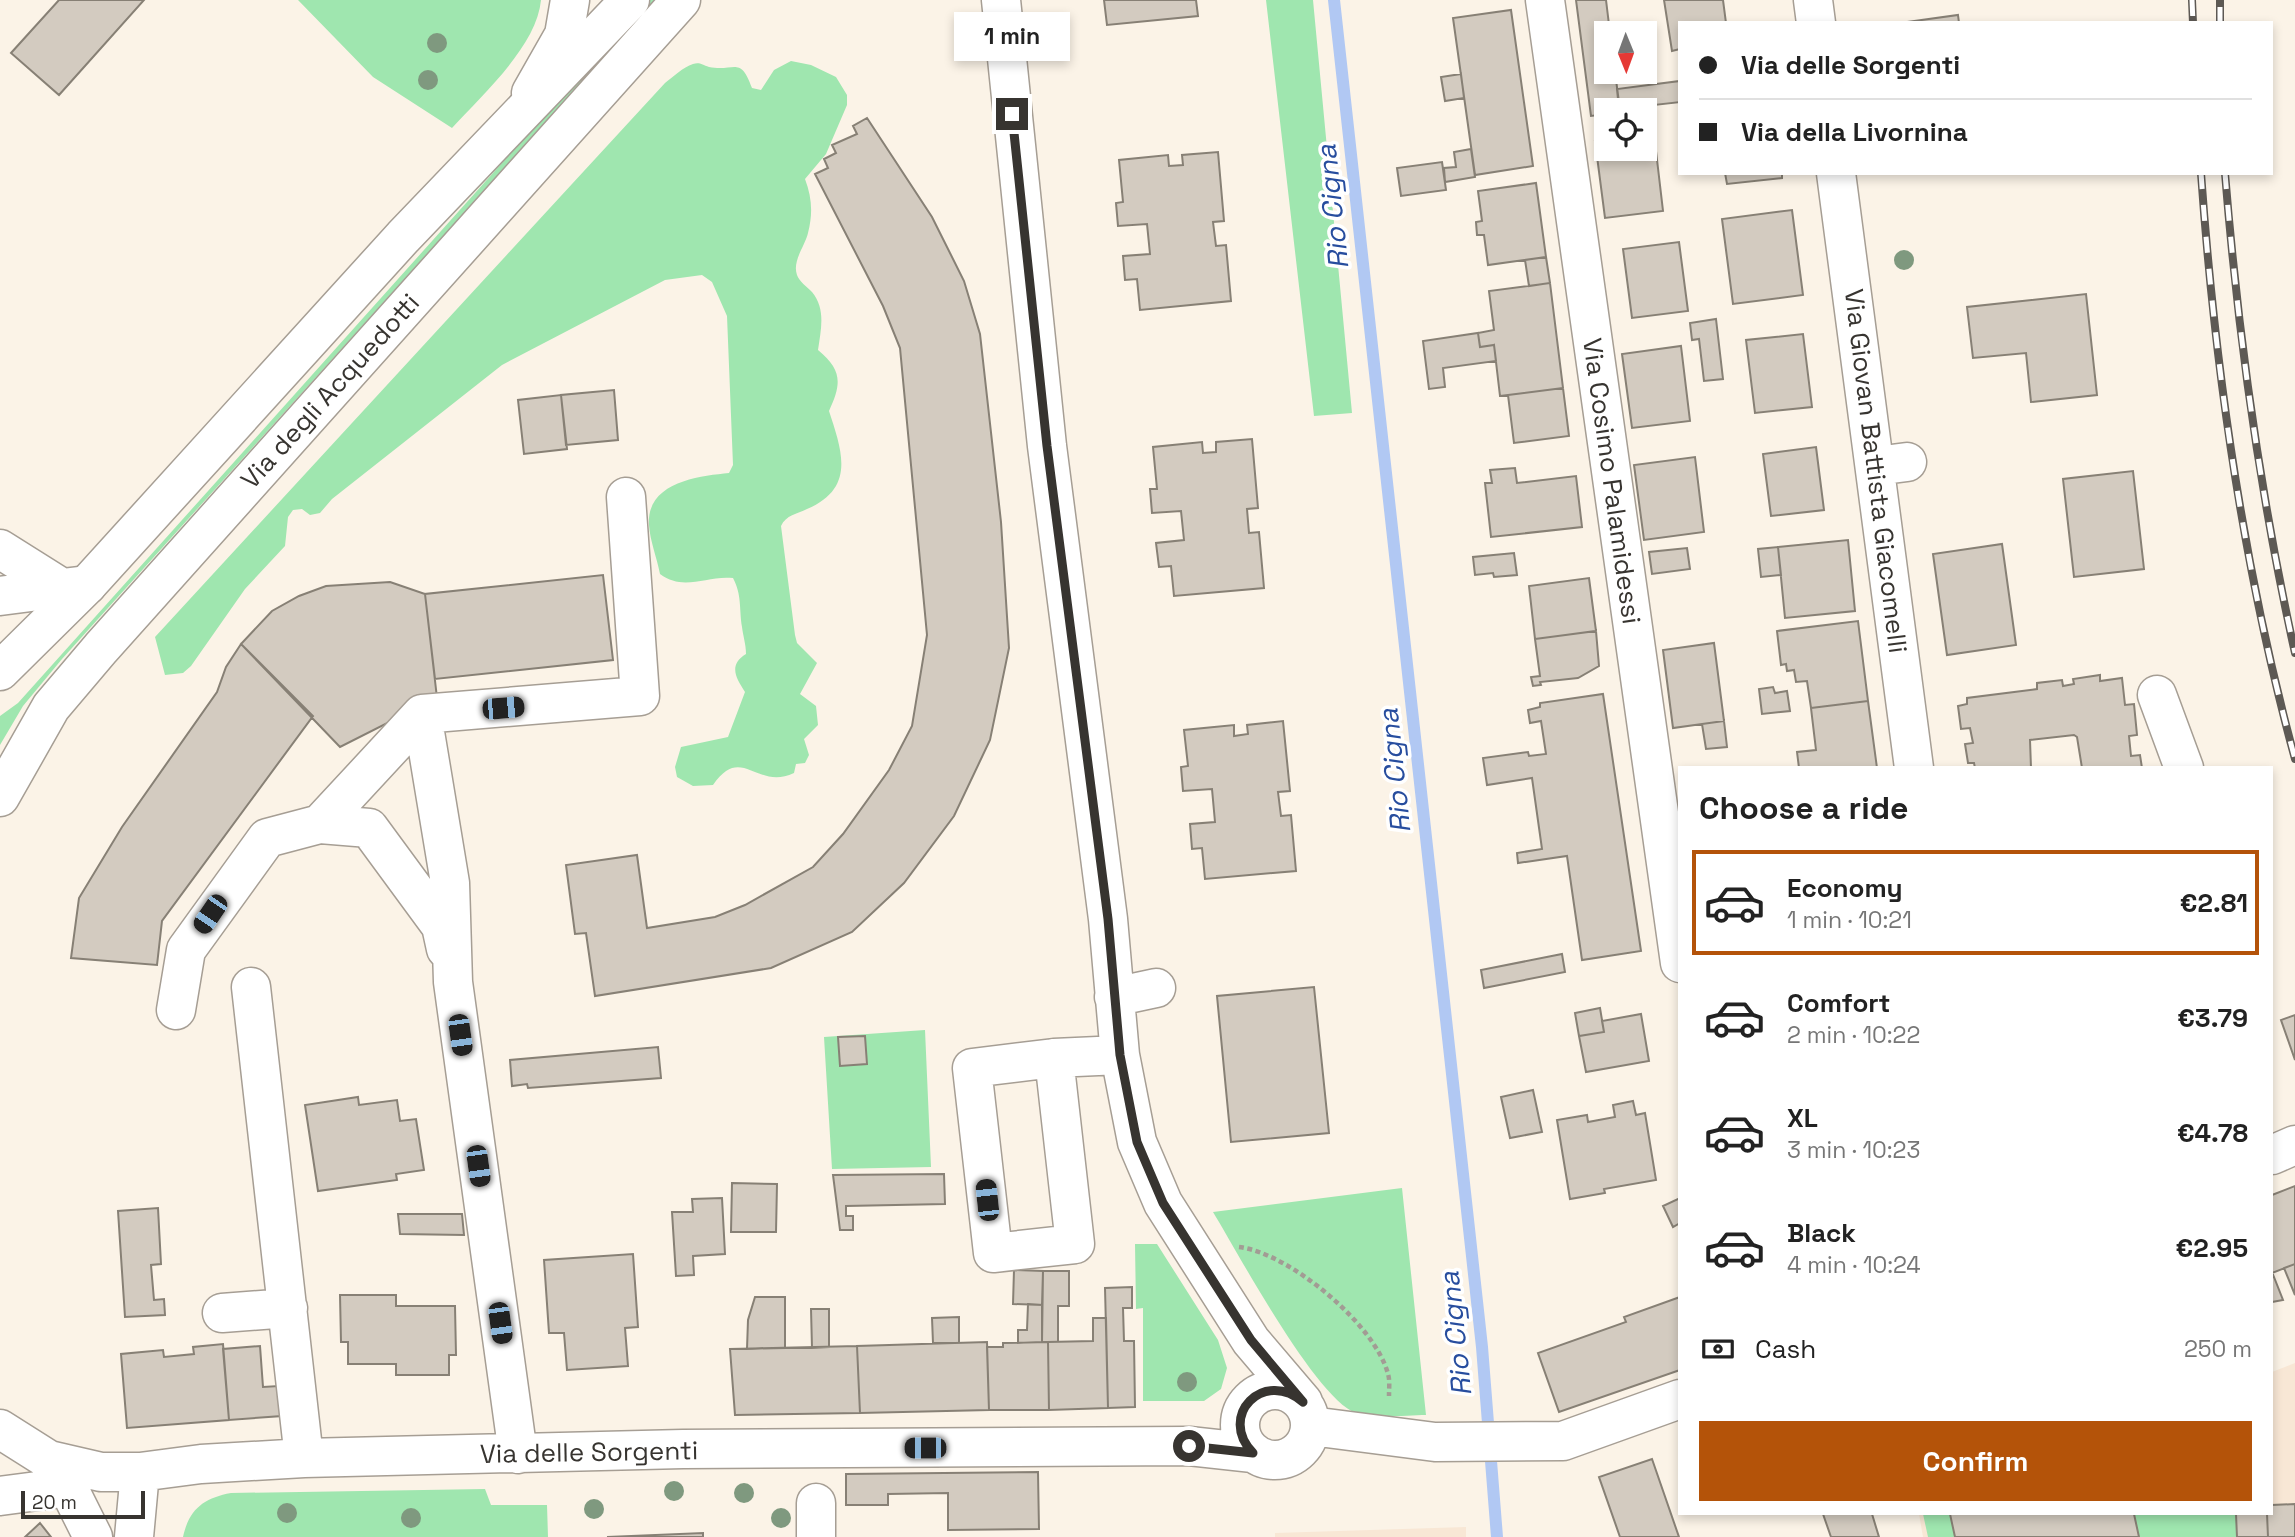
<!DOCTYPE html>
<meta charset="utf-8">
<style>
body{margin:0;font-family:"Space Grotesk",sans-serif;background:#f2f2f2;color:#222;height:100vh;display:flex;flex-direction:column;font-size:26px;white-space:nowrap}
*{box-sizing:border-box;margin:0}
p{font-size:23px;color:#767676}
.icon{flex:none;width:38px;height:38px;fill:none;stroke:currentColor;stroke-width:2;stroke-linecap:round;stroke-linejoin:round}
.map{position:relative;flex:1;overflow:hidden}
.side{position:absolute;left:1678px;top:766px;width:595px;height:749px;display:flex;flex-direction:column;background:#fff;border-radius:0px;box-shadow:0 4px 10px #0003}
.side>*{flex:none}
.top-card{position:absolute;left:1678px;top:21px;width:595px;height:154px;border-radius:0px;box-shadow:0 4px 10px #0003;display:grid;align-content:center;height:154px;padding:0 21px;background:#fff}
.needle{width:46px;rotate:179deg}
.controls{position:absolute;left:1594px;top:21px;display:grid;gap:14px}
.controls a{display:grid;place-items:center;width:63px;height:63px;border-radius:0px;background:#fff;box-shadow:0 4px 10px #0003;font-size:35px}
.scale{position:absolute;left:21px;bottom:18px;width:124px;box-sizing:border-box;padding-left:7px;border:4px solid #373430;border-top:0;font-size:19px;line-height:24px;white-space:nowrap;color:#373430;-webkit-text-stroke:5px #fff;paint-order:stroke}
.end{position:absolute;width:32px;height:32px;margin:-16px;border:9px solid #373430;background:#fff;box-shadow:0 0 0 4px #fff}
.from{border-radius:50%}
.bubble{position:absolute;height:49px;border-radius:0px;background:#fff;box-shadow:0 4px 10px #0003;font-size:23px;font-weight:800;line-height:49px;text-align:center}
.car{position:absolute;width:21px;height:42px;margin:-21px -10px;border-radius:9px;box-shadow:0 0 5px 2px #0007;background:linear-gradient(#222 24%,#8ab4d8 0 40%,#222 0 76%,#8ab4d8 0 86%,#222 0)}
.top-card b{display:flex;align-items:center;gap:24px;height:66px;font-size:26px}
.top-card b+b{border-top:2px solid #e0e0e0}
.top-card i{width:18px;height:18px;background:#222}
ul{padding:0;list-style:none}
li{display:flex;align-items:center;gap:21px;height:105px;margin:0 14px 10px;padding:0 7px;border:4px solid transparent;border-radius:0px}
li div{flex:1}
li b{display:block;font-size:26px}
li em{font-style:normal;font-weight:800}
li.on{border-color:#b45309}
li>.icon{width:63px;height:63px;stroke-width:1.5}
h2{padding:0 21px;font-size:32px;line-height:84px}
.pay{display:flex;align-items:center;gap:18px;height:77px;padding:0 21px;font-size:26px}
.pay p{margin-inline-start:auto}
.cta{display:flex;gap:14px;margin-top:auto;padding:14px 21px}
.cta a{flex:1;height:80px;border-radius:0px;background:#b45309;color:#fff;font-size:28px;font-weight:800;line-height:80px;text-align:center}
.map>svg:first-child{display:block}
.industrial{fill:#f8e7d5}
.green{fill:#9fe6af}
.lines{fill:none;stroke-linecap:round;stroke-linejoin:round}
.stream{stroke:#b1c8f3;stroke-width:12}
.building{fill:#d3cbc0;stroke:#878075;stroke-width:2}
.minor-casing{stroke:#a69e94;stroke-width:41}
.major-casing{stroke:#a69e94;stroke-width:41}
.path{stroke:#a29c94;stroke-width:4.5;stroke-dasharray:5 3.5;stroke-linecap:butt}
.minor{stroke:#fff;stroke-width:38}
.major{stroke:#fff;stroke-width:38}
.rail-casing{stroke:#5d5954;stroke-width:8}
.rail{stroke:#fff;stroke-width:5;stroke-dasharray:16;stroke-linecap:butt}
.tree{fill:#7f997f}
.route{stroke:#373430;stroke-width:9}
.labels{text-anchor:middle;dominant-baseline:central;stroke-width:7;stroke-linejoin:round;paint-order:stroke}
.street-label{font-size:26px;fill:#373430;stroke:#fff}
.water-label{font-size:28px;font-style:italic;fill:#274d9e;stroke:#fff}
</style>
<div class="map">
<svg width="2295" height="1537" viewBox="0 0 2295 1537">
<rect width="100%" height="100%" fill="#fbf3e7"/>
<!-- industrial -->
<path class="industrial" d="M2295,1363V1537H1923L1919,1514H2272V1372Z
M1466,1527V1537H1275V1533Z"/>
<!-- green -->
<path class="green" d="M298,0H541C537,46 482,95 452,128L373,77Z
M648,0H656L62,659L23,706L0,745V716L18,703Z
M1266,0H1313L1352,413L1314,416Z
M791,61L811,65L836,77L847,95V105L826,154L805,179C812,198 813,213 808,233C805,246 792,261 797,275C799,281 807,287 812,292C826,309 821,329 818,350C842,370 842,383 829,411C842,451 856,488 807,509C797,514 786,515 781,526L795,635L797,643L817,663L800,694L816,706L818,725L804,739L809,755L805,763L796,764L794,773C756,791 742,743 713,785L693,786L677,777L675,767L681,747L728,737L745,692C736,678 728,665 746,654C746,644 743,636 742,627C739,608 742,595 733,578C707,575 684,592 660,574C657,558 650,541 649,525C646,482 699,476 729,473L733,465L727,316L712,282L702,275L665,280L502,365L332,499L320,513L310,515L302,509L293,510L288,517L285,546L245,589L191,666L183,673L165,675L155,637L665,83C673,77 683,67 693,64C700,62 702,65 709,67C735,72 740,55 752,88L761,90L774,70Z
M925,1030L931,1167L832,1169L824,1037Z
M1402,1188L1426,1415C1408,1415 1372,1419 1356,1413C1316,1399 1238,1253 1213,1212Z
M1135,1244H1157L1218,1340L1227,1368L1221,1389L1204,1401H1143V1308L1136,1309Z
M485,1489L491,1505H547L548,1537H183C189,1509 204,1498 231,1493Z
M1923,1514H2266L2267,1537H1928Z"/>
<g class="lines">
<!-- stream -->
<path class="stream" d="M1334,0L1482,1347L1497,1537"/>
</g>
<!-- building -->
<path class="building" d="M59,0H144L59,95L11,53Z
M1104,0H1196L1198,16L1107,25Z
M1576,0H1606L1610,33H1606V72H1615L1620,110H1606V114L1591,116Z
M1664,0H1723L1726,23H1680V49L1672,51Z
M1511,10L1533,166L1475,175L1453,18Z
M1958,15L1959,23H1900Z
M1461,74L1464,98L1445,101L1441,77Z
M1680,81V106V102L1619,109L1617,89Z
M867,118L932,217L964,281L980,334L1001,522L1009,648L990,740L954,816L904,883L852,932L771,968L595,996L586,933L575,934L566,865L637,855L647,928L715,917L745,905L813,867L843,834L889,770L912,726L927,635L900,348L883,306L815,174L828,168L824,159L836,153L832,145L857,134L853,126Z
M1654,134L1663,211L1605,218L1595,141L1606,140V149H1645V135Z
M1471,149L1475,177L1445,182L1444,168L1456,167L1454,152Z
M1218,152L1224,221L1213,222L1216,246L1226,245L1231,301L1140,310L1137,279L1125,280L1123,256L1150,254L1147,224L1118,226L1116,203L1123,202L1119,160L1168,155L1169,166L1183,165L1182,155Z
M1442,162L1446,190L1401,196L1397,168Z
M1725,173H1782V178L1727,184Z
M1536,183L1546,257L1488,265L1484,235H1477L1476,222L1482,221L1478,191Z
M1792,210L1803,295L1733,304L1722,219Z
M1679,242L1688,311L1632,318L1623,249Z
M1546,257L1550,283L1529,286L1525,260Z
M1550,283L1563,388L1500,396L1494,345L1480,347L1478,333L1494,330L1489,291Z
M2086,294L2097,395L2031,402L2026,353L1973,358L1967,307Z
M1716,319L1723,379L1704,381L1699,339L1692,340L1690,323Z
M1478,333L1480,347L1494,345L1496,361L1443,368L1445,387L1429,389L1423,341Z
M1803,334L1812,407L1755,413L1746,340Z
M1681,346L1690,421L1632,428L1622,354Z
M1563,388L1569,436L1514,443L1508,395Z
M614,390L618,440L566,445L561,395Z
M561,395L567,449L524,454L518,400Z
M1252,439L1258,508L1247,509L1249,533L1259,532L1264,588L1174,596L1171,566L1159,567L1156,543L1184,540L1181,511L1152,513L1150,489H1157L1153,447L1202,442L1203,453L1216,452V442Z
M1816,447L1824,510L1771,516L1763,454Z
M1695,457L1704,532L1644,540L1634,465Z
M1515,468L1517,483L1576,476L1582,527L1491,537L1485,483H1492L1490,470Z
M2133,471L2144,569L2074,577L2063,479Z
M1848,540L1855,611L1785,618L1778,547Z
M2002,544L2016,645L1947,655L1933,554Z
M1778,547L1781,575L1761,577L1758,549Z
M1687,548L1690,569L1652,574L1649,552Z
M1514,553L1517,575L1494,577L1493,573L1475,575L1473,557Z
M603,575L613,660L435,679L425,594Z
M1589,578L1596,631L1535,639L1529,586Z
M390,582L425,594L437,698L340,747L241,644L272,611L299,596L326,586Z
M1858,621L1868,701L1811,708L1807,681L1796,682L1794,670L1787,671L1786,664L1781,665L1777,631Z
M1596,631L1599,666L1578,678L1540,682L1541,685L1533,686L1531,677L1540,676L1535,639Z
M1714,643L1724,721L1673,728L1663,650Z
M241,644L313,716L162,921L157,965L71,958L79,898L122,827L217,692L226,667Z
M2100,675V681L2122,678L2125,705L2134,704L2137,735L2129,736L2131,756L2140,755L2142,768H2082L2077,737L2074,735L2030,740L2031,768H1975L1974,763H1968L1965,744L1973,743L1970,728L1961,729L1958,706L1967,704V698L2037,689V683L2062,680L2063,686L2074,684L2073,679Z
M1773,687L1775,693L1787,691L1790,711L1762,714L1759,689Z
M1603,694L1641,951L1582,960L1567,856L1518,863L1517,853L1542,849L1532,778L1487,785L1483,758L1528,752L1529,756L1546,754L1541,721L1530,723L1528,710L1540,707V703Z
M1868,701L1877,768H1799L1797,752L1816,750L1811,708Z
M1283,721L1290,791L1278,792L1281,816L1291,815L1296,871L1205,879L1202,848L1192,849L1190,824L1215,822L1212,789L1183,791L1181,767L1188,766L1184,730L1234,725V736L1248,734L1247,725Z
M1724,721L1727,747L1706,749L1702,724Z
M1562,954L1565,972L1484,988L1481,970Z
M1314,987L1329,1133L1231,1142L1217,996Z
M1600,1008L1604,1032L1579,1036L1575,1013Z
M1641,1014L1649,1061L1586,1072L1579,1036L1604,1032L1602,1021Z
M2295,1015V1060L2281,1020Z
M865,1036L867,1064L840,1066L838,1037Z
M658,1047L661,1078L528,1088L527,1084L512,1086L510,1060Z
M1533,1090L1542,1132L1510,1138L1501,1097Z
M358,1097L359,1105L397,1100L400,1121L416,1119L424,1170L396,1174L397,1180L318,1191L305,1105Z
M1633,1101L1636,1115L1645,1113L1656,1180L1604,1189L1605,1193L1570,1199L1557,1120L1587,1115L1588,1122L1615,1117L1613,1105Z
M944,1174L945,1204L846,1206V1216H853V1230H840L833,1175Z
M732,1183L777,1184L776,1232H731Z
M2295,1186V1264L2272,1273V1195Z
M722,1198L725,1254L693,1256L694,1275L676,1276L672,1212H693L692,1199Z
M1680,1198V1223L1673,1227L1663,1206Z
M158,1208L161,1264L151,1265L154,1300L164,1299L165,1315L125,1317L118,1211Z
M398,1214H462L464,1235L400,1234Z
M633,1254L638,1327L625,1328L628,1366L567,1370L564,1333H549L544,1260Z
M2295,1264V1295L2284,1268Z
M1014,1270L1043,1271L1042,1305L1013,1304Z
M1043,1271H1069V1306H1058V1342H1042Z
M2272,1272L2283,1300L2272,1302Z
M1132,1287V1308H1123L1124,1341H1134L1135,1407L1108,1408L1105,1288Z
M340,1295H396V1306H455L456,1355H449V1375H396V1364H348V1342H341Z
M755,1297H785V1348L747,1349L748,1320Z
M1680,1297V1370L1559,1412L1538,1353L1626,1322L1624,1317Z
M1028,1304L1042,1305V1342L1018,1343V1330H1027Z
M811,1309H829V1347L812,1348Z
M959,1317V1343H933L932,1318Z
M1093,1318H1106L1108,1408L1049,1410L1048,1342L1093,1341Z
M987,1342L989,1410L860,1413L857,1346Z
M1048,1342L1049,1410H989L987,1347H1003V1343Z
M223,1344L229,1420L127,1428L121,1354L163,1350L164,1357L194,1354L193,1347Z
M260,1346L263,1387L279,1386L282,1416L229,1420L223,1349Z
M857,1346L860,1413L735,1415L730,1349Z
M1652,1459L1679,1537H1620L1599,1477Z
M1038,1472L1039,1529L948,1530V1493L888,1494V1505H846V1474Z
M2295,1504V1537H2268L2267,1514H2272V1505Z
M1823,1514H1872L1879,1537H1831Z
M1950,1514H2134L2139,1537H1955Z
M2236,1514H2267L2268,1537H2237Z
M40,1523L51,1537H25Z
M703,1533V1537H607Z"/>
<g class="lines">
<defs>
<path id="minor" d="M1001,0L1047,446L1108,919L1120,1055L1137,1142L1163,1203L1251,1341L1303,1402
M1545,0L1680,963
M1813,0L1816,23
M531,93L564,35L570,0
M1836,173L1914,768
M1876,466L1907,462
M0,549L62,588L87,585
M0,596L62,588
M2157,695L2184,768
M422,714L640,696L626,497
M320,824L369,828L441,926L446,949
M251,987L304,1458
M1114,997L1156,988
M176,1010L186,950L267,838L320,824L422,714L450,883L453,982L518,1454
M1054,1058L1075,1244L993,1253L972,1068L1054,1058L1120,1055
M2272,1155L2295,1145
M222,1313L288,1308
M1240 1425a35 35 0 1 1 70 0a35 35 0 1 1-70 0Z
M1311,1426L1435,1442L1563,1441L1680,1399
M0,1429L49,1460L101,1472H140L201,1464L304,1458L683,1449L1189,1446L1253,1453
M49,1460L68,1487L93,1537
M0,1496L68,1487
M134,1537L140,1472
M816,1537V1503"/>
<path id="major" d="M0,671L87,585L403,237L630,0
M0,797L51,707L101,648L681,0"/>
</defs>
<!-- minor casing -->
<use href="#minor" class="minor-casing"/>
<!-- major casing -->
<use href="#major" class="major-casing"/>
<!-- path -->
<path class="path" d="M1239,1247C1289,1253 1375,1324 1388,1374C1390,1380 1389,1389 1389,1396"/>
<!-- minor -->
<use href="#minor" class="minor"/>
<!-- major -->
<use href="#major" class="major"/>
<defs>
<path id="rail" d="M2192,0L2193,23
M2220,23V0
M2201,173C2215,370 2243,568 2295,759
M2225,173C2238,334 2260,495 2295,653"/>
</defs>
<!-- rail casing -->
<use href="#rail" class="rail-casing"/>
<!-- rail -->
<use href="#rail" class="rail"/>
</g>
<!-- trees -->
<g class="tree">
<circle cx="437" cy="43" r="10"/>
<circle cx="428" cy="80" r="10"/>
<circle cx="1904" cy="260" r="10"/>
<circle cx="1187" cy="1382" r="10"/>
<circle cx="674" cy="1491" r="10"/>
<circle cx="744" cy="1493" r="10"/>
<circle cx="594" cy="1509" r="10"/>
<circle cx="287" cy="1513" r="10"/>
<circle cx="411" cy="1518" r="10"/>
<circle cx="781" cy="1518" r="10"/>
</g>
<g class="lines">
<!-- route -->
<path class="route" d="M1012,114L1047,446L1108,919L1120,1055L1137,1142L1163,1203L1251,1340L1303,1402C1264,1368 1217,1416 1253,1453L1189,1446"/>
</g>
<g class="labels">
<!-- street labels -->
<g class="street-label">
<text transform="translate(330 391) rotate(-48)">Via degli Acquedotti</text>
<text transform="translate(1876 471) rotate(83)">Via Giovan Battista Giacomelli</text>
<text transform="translate(1612 481) rotate(82)">Via Cosimo Palamidessi</text>
<text transform="translate(589 1452) rotate(-1)">Via delle Sorgenti</text>
</g>
<!-- water labels -->
<g class="water-label">
<text transform="translate(1332 207) rotate(-96)">Rio Cigna</text>
<text transform="translate(1394 771) rotate(-96)">Rio Cigna</text>
<text transform="translate(1455 1334) rotate(-96)">Rio Cigna</text>
</g>
</g>
</svg>
<div class="controls">
<a><svg class="needle" viewBox="-14 -14 28 28"><path d="M0-13l5 13h-10z" fill="#e53935"/><path d="M0 13l5-13h-10z" fill="#767676"/></svg></a>
<a><svg class="icon" aria-label="locate" viewBox="0 0 24 24"><circle cx="12" cy="12" r="6"/><path d="M12 2v4M12 18v4M2 12h4M18 12h4"/></svg></a>
</div>
<div class="scale">20 m</div>
<i class="end from" style="left:1189px;top:1446px"></i>
<i class="end" style="left:1012px;top:114px"></i>
<div class="bubble" style="left:954px;top:12px;width:116px">1 min</div>
<i class="car" style="left:503px;top:708px;rotate:85deg"></i>
<i class="car" style="left:210px;top:914px;rotate:214deg"></i>
<i class="car" style="left:460px;top:1035px;rotate:172deg"></i>
<i class="car" style="left:478px;top:1166px;rotate:172deg"></i>
<i class="car" style="left:987px;top:1200px;rotate:354deg"></i>
<i class="car" style="left:500px;top:1323px;rotate:172deg"></i>
<i class="car" style="left:925px;top:1448px;rotate:270deg"></i>
<div class="top-card">
<b><i class="from"></i>Via delle Sorgenti</b>
<b><i></i>Via della Livornina</b>
</div>
<section class="side">
<h2>Choose a ride</h2>
<ul>
<li class="on"><svg class="icon" aria-label="car" viewBox="0 0 24 24"><path d="M5 17H2v-5l4-1 3-4h7l3 4 3 1v5h-3M9 17h6M6 11h13"/><circle cx="7" cy="17" r="2"/><circle cx="17" cy="17" r="2"/></svg><div><b>Economy</b><p>1 min · 10:21</p></div><em>€2.81</em></li>
<li><svg class="icon" aria-label="car" viewBox="0 0 24 24"><path d="M5 17H2v-5l4-1 3-4h7l3 4 3 1v5h-3M9 17h6M6 11h13"/><circle cx="7" cy="17" r="2"/><circle cx="17" cy="17" r="2"/></svg><div><b>Comfort</b><p>2 min · 10:22</p></div><em>€3.79</em></li>
<li><svg class="icon" aria-label="car" viewBox="0 0 24 24"><path d="M5 17H2v-5l4-1 3-4h7l3 4 3 1v5h-3M9 17h6M6 11h13"/><circle cx="7" cy="17" r="2"/><circle cx="17" cy="17" r="2"/></svg><div><b>XL</b><p>3 min · 10:23</p></div><em>€4.78</em></li>
<li><svg class="icon" aria-label="car" viewBox="0 0 24 24"><path d="M5 17H2v-5l4-1 3-4h7l3 4 3 1v5h-3M9 17h6M6 11h13"/><circle cx="7" cy="17" r="2"/><circle cx="17" cy="17" r="2"/></svg><div><b>Black</b><p>4 min · 10:24</p></div><em>€2.95</em></li>
</ul>
<div class="pay"><svg class="icon" aria-label="cash" viewBox="0 0 24 24"><path d="M3 7h18v10H3z"/><circle cx="12" cy="12" r="2"/></svg>Cash<p>250 m</p></div>
<div class="cta"><a>Confirm</a></div>
</section>
</div>
